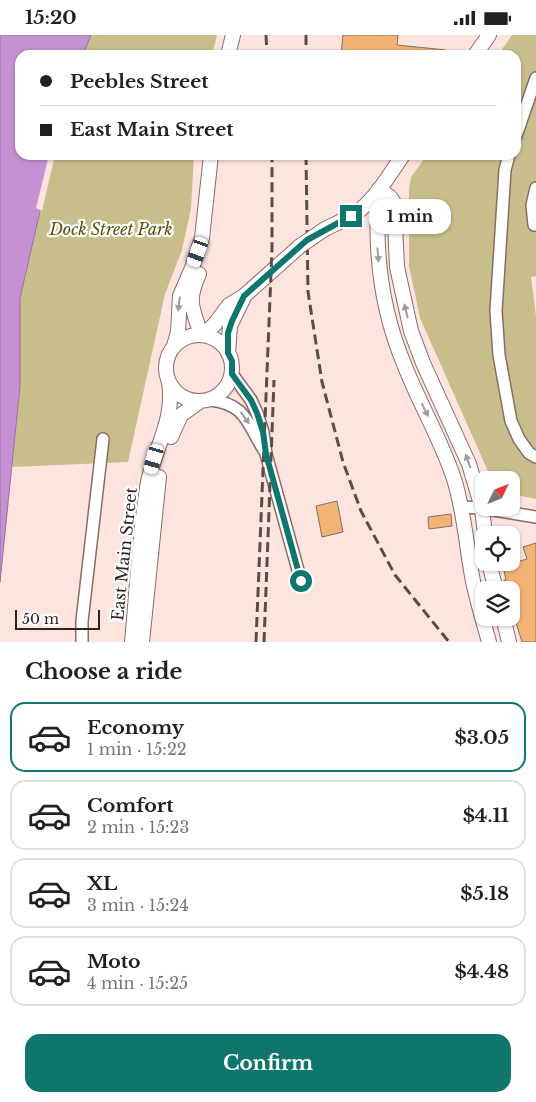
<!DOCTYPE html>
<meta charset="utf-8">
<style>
body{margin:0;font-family:"Libre Baskerville",serif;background:#f2f2f2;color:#202124;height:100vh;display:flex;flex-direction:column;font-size:19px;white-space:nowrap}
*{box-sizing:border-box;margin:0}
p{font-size:16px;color:#757577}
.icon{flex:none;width:28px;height:28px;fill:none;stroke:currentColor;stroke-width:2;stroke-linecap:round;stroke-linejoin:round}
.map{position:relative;height:607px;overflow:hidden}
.sheet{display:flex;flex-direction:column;background:#fff;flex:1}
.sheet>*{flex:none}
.hud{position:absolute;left:15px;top:15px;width:506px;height:110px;border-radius:15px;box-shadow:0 1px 4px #0004;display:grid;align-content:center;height:110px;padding:0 25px;background:#fff}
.needle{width:32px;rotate:47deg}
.controls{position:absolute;left:475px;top:436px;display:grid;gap:10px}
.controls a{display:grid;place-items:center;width:45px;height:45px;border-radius:10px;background:#fff;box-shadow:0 1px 4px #0004;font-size:25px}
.scale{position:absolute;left:15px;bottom:12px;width:85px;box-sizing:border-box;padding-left:5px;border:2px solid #2e2321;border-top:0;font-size:14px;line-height:18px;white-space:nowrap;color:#2e2321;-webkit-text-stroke:4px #fff;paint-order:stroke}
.end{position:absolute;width:22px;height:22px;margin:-11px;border:6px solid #0f766e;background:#fff;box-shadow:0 0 0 2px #fff}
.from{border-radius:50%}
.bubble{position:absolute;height:35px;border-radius:15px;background:#fff;box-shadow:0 1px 4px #0004;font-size:16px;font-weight:800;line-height:35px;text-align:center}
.car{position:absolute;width:15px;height:30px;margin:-15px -8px;border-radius:6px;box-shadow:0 0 4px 1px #0007;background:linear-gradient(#fff 24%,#345 0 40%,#fff 0 76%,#345 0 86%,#fff 0)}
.hud b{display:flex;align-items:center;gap:18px;height:48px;font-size:19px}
.hud b+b{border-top:1px solid #e0e0e0}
.hud i{width:12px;height:12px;background:#202124}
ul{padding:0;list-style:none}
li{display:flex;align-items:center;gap:15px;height:70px;margin:0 10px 8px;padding:0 15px;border:2px solid #e0e0e0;border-radius:15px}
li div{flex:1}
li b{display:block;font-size:19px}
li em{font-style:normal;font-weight:800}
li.current{border-color:#0f766e}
li>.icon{width:45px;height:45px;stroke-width:1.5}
h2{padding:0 25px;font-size:22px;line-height:60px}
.cta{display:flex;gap:10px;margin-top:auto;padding:10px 25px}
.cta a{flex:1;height:58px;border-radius:15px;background:#0f766e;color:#fff;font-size:20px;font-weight:800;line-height:58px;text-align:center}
.status{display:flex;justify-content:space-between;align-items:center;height:35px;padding:0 25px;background:#fff;direction:ltr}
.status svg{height:14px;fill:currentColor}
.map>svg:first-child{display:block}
.green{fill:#c8be8c}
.water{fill:#c691d2;stroke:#98709d}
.pier{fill:#fee4df}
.building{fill:#f2b274;stroke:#85715f}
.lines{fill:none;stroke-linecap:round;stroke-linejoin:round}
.minor-casing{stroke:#886c67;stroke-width:14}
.major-casing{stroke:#886c67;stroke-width:16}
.minor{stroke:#fff;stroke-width:11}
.major{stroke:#fff;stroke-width:14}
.rail{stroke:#5a4c49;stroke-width:3;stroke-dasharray:10 5;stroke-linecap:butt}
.major-bridge-casing{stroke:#886c67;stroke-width:16;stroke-linecap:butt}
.major-bridge{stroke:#fff;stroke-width:14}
.oneway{fill:#a19c9b}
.route{stroke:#0f766e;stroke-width:6}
.labels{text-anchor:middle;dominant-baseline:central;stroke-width:4.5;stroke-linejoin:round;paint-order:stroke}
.park-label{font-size:16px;font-style:italic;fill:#594d08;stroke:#fff}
.street-label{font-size:16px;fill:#2e2321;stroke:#fff}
</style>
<div class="status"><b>15:20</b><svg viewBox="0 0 49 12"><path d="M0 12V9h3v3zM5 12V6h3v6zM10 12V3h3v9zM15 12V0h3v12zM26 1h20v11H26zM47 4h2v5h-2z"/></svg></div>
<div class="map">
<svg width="536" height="607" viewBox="0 0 536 607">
<rect width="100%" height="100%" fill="#fee4df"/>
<!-- green -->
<path class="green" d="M91,0H217L212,20H83Z
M512,0H536V241L531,242L536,281V464L511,459V445H493L491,443L420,283L409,231V154L411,142L427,120H516V20H498Z
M53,120H194L191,174L182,215L165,259L128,427L12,432L20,351V263Z"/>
<!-- water -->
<path class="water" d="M0,0H91L83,20H20V120H53L20,263V351L0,547Z"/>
<!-- pier -->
<path class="pier" d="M49,120H55L42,176L36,173Z"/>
<!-- building -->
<path class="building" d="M343,0H398L397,10L446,15V20H341Z
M337,466L343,497L322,502L316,471Z
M451,479L452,491L429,494L428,482Z
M536,508V607H522L511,571V555H507L504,545H506L503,531L527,524L523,512Z"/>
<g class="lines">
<defs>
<path id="minor" d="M516,101L536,43
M509,120L505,135L496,276L499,320L511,386L519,404L529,418L536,422
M534,190L532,170L536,153
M232,339L251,365L257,378L263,397L266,419L301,546
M210,365C246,369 247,388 264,415
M462,472L482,473L536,482
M82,607V586L103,404"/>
<path id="major" d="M228,20L233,0
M475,20L489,0
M379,154C374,214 381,274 404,329C419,368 441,404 454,444C464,475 466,508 472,541C476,563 483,585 489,607
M379,154L390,162L394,168L397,232L411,296L423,328L469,429L482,473L485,500
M325,194C337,188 350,183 360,175C378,160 390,139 403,120
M199,239C186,268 193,273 201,300
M166 333a33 33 0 1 1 66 0a33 33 0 1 1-66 0Z
M203,300L215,289L229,270L244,261L300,211
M174,311L178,297L180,261L192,233L202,203L211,120
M228,318L230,291L244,262
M171,402L181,380L199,367
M489,528L496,555
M503,582L509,607
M132,607C137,554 139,500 148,447C155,412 175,384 169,348
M142,607L159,442"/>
</defs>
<!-- minor casing -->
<use href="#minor" class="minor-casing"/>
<!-- major casing -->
<use href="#major" class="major-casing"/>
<!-- minor -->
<use href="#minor" class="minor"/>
<!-- major -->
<use href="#major" class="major"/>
<!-- rail -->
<path class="rail" d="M266,0L267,20
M306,0V20
M306,120L308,257L322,347L343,427L361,476L395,540L449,607
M256,607L272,214V120
M264,607L274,345"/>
<defs>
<path id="major-bridge" d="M300,211L325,194"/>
</defs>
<!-- major-bridge casing -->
<use href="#major-bridge" class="major-bridge-casing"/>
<!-- major-bridge -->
<use href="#major-bridge" class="major-bridge"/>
</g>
<!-- one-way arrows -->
<defs><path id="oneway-solid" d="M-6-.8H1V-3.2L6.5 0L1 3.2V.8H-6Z" transform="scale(1.25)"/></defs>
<g class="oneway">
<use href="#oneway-solid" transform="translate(378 220) rotate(85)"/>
<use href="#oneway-solid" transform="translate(179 269) rotate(97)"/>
<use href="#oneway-solid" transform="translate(406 276) rotate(-104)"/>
<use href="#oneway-solid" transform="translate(425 375) rotate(63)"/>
<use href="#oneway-solid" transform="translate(245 383) rotate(54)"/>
<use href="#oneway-solid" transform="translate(468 426) rotate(-110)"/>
</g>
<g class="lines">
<!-- route -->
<path class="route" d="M301,546L266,419L263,397L257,378L251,365L232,339V326L228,318V298L232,286L244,261L307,205L351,181"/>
</g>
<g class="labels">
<!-- park labels -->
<g class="park-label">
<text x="111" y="194">Dock Street Park</text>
</g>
<!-- street labels -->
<g class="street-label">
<text transform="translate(124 519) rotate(-84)">East Main Street</text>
</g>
</g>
</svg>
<div class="controls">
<a><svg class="needle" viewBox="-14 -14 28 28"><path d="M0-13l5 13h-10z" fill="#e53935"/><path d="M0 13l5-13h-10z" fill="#757577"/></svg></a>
<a><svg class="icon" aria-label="locate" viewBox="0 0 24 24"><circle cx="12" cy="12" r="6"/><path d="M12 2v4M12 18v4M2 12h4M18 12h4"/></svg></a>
<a><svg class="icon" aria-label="layers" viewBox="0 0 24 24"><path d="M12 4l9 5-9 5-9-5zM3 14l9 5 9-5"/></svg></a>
</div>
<div class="scale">50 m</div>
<i class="end from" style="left:301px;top:546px"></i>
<i class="end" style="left:351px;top:181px"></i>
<div class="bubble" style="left:369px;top:164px;width:82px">1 min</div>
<i class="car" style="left:198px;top:217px;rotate:200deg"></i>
<i class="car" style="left:154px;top:424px;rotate:196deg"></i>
<div class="hud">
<b><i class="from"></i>Peebles Street</b>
<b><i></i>East Main Street</b>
</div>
</div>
<section class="sheet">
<h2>Choose a ride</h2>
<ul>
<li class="current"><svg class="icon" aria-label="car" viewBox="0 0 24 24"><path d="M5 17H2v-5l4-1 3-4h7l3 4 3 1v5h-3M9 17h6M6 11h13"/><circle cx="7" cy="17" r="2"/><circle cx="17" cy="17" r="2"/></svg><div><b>Economy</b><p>1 min · 15:22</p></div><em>$3.05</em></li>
<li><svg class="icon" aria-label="car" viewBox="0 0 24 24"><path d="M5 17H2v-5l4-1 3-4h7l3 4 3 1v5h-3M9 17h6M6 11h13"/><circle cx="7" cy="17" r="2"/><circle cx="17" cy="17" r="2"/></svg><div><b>Comfort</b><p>2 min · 15:23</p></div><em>$4.11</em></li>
<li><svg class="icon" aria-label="car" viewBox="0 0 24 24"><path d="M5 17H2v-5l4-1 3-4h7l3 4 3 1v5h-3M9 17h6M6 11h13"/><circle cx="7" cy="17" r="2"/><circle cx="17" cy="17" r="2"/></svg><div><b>XL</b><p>3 min · 15:24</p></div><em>$5.18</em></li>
<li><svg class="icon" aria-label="car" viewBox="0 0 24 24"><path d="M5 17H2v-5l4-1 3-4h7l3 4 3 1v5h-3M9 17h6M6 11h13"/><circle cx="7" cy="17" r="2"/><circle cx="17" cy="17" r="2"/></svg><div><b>Moto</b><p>4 min · 15:25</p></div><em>$4.48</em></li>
</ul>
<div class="cta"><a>Confirm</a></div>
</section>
